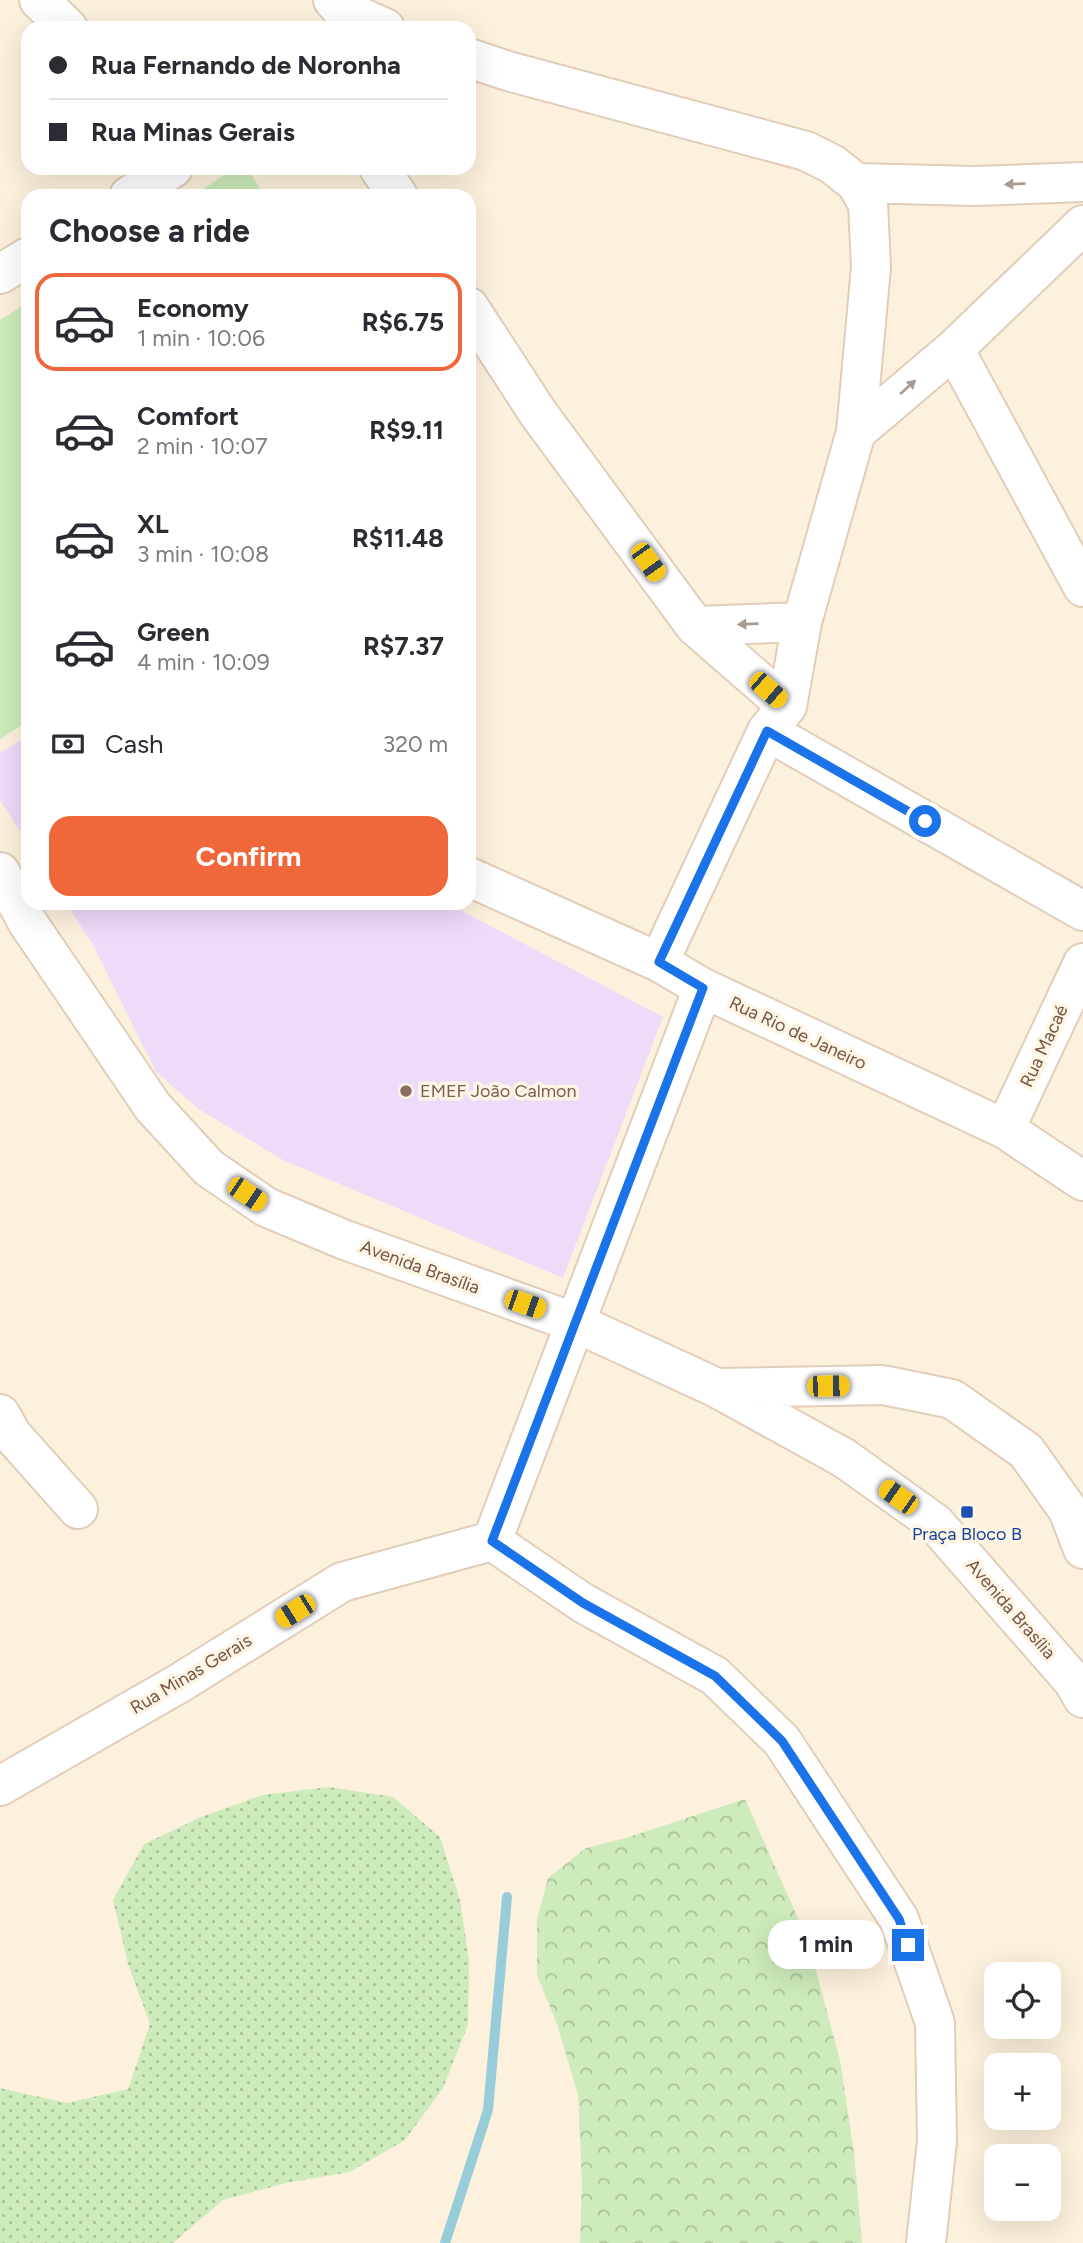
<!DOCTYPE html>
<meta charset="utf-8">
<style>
body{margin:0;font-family:Figtree,sans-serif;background:#f2f2f3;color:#2b2b33;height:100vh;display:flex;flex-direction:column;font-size:26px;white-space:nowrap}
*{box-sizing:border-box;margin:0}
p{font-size:23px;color:#7c7c81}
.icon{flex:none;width:38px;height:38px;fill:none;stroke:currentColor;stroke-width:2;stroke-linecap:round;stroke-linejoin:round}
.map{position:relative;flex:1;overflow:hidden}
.drawer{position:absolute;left:21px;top:189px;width:455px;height:721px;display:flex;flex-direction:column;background:#fff;border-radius:21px;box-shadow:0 7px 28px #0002}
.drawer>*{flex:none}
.hud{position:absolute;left:21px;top:21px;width:455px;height:154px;border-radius:21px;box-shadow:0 7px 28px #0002;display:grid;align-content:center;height:154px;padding:0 28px;background:#fff}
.controls{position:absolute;left:984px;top:1962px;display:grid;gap:14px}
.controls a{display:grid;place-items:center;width:77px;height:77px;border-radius:14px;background:#fff;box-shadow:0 7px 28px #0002;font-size:35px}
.end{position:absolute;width:32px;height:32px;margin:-16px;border:9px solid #1a73e8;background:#fff;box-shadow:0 0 0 4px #fff}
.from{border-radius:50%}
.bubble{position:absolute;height:49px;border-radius:21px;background:#fff;box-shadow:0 7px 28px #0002;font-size:23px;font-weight:700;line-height:49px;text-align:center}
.car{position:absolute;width:21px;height:42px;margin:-21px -10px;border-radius:9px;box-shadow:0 0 5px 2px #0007;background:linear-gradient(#f5c518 24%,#345 0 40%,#f5c518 0 76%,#345 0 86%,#f5c518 0)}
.hud b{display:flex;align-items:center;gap:24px;height:66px;font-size:26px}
.hud b+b{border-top:2px solid #e1e1e2}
.hud i{width:18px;height:18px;background:#2b2b33}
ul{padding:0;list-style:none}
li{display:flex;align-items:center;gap:21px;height:98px;margin:0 14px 10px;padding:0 14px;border:4px solid transparent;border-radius:21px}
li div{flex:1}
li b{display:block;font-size:26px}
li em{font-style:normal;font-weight:700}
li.selected{border-color:#ef673a}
li>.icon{width:63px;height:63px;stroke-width:1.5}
h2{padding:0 28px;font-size:32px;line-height:84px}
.pay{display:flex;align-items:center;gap:18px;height:77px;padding:0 28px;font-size:26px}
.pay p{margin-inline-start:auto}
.action{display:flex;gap:14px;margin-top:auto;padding:14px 28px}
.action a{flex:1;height:80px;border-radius:21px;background:#ef673a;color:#fff;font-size:28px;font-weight:700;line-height:80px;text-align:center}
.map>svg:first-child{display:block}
.education{fill:#eedaf9}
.grass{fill:url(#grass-dots)}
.forest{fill:url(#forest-crowns)}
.pitch{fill:#cdebbb}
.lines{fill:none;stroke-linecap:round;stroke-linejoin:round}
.stream{stroke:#97cdd9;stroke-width:10}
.minor-casing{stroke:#e1cdb9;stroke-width:42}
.minor{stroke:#fff;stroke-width:38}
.oneway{fill:#ab9a8f}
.route{stroke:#1a73e8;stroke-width:9}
.education-dot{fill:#8d6e63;stroke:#fff5e4;stroke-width:2.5}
.transit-dot{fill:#1a4fb4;stroke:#fff5e4;stroke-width:2.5}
.labels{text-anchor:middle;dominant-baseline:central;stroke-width:7;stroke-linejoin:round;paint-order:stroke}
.street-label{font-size:18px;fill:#735645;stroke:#fff5e4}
.education-label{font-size:18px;fill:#785e54;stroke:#fff5e4;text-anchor:start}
.transit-label{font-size:18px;fill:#164399;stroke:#fff5e4}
</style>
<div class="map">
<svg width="1083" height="2243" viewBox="0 0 1083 2243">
<defs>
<pattern id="grass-dots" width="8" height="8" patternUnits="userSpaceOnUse" patternTransform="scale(1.75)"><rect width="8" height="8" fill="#cdebbb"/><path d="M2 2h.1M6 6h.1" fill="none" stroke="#abc19a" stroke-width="1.8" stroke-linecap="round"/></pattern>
<pattern id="forest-crowns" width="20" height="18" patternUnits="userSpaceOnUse" patternTransform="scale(1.75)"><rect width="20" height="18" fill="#cdebbb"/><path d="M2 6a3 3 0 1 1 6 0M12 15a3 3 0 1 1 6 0" fill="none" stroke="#abc19a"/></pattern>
</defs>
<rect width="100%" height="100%" fill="#fdf1dd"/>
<!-- education -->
<path class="education" d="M28,735V844L0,800V753Z
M66,903H447L663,1017L563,1278L283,1160L200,1110L156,1072L93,945Z"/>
<!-- grass -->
<path class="grass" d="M329,1787L393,1797L440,1837L460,1900L469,1961L468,2025L443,2088L405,2140L350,2172L286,2183L223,2200L173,2243H0V2088L67,2103L128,2089L150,2024L128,1964L113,1900L144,1844L201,1817L262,1795Z"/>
<!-- forest -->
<path class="forest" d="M745,1799L808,1941L840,2060L854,2153L862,2243H580L582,2181L578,2095L557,2024L537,1975V1919L548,1878L586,1848L629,1837Z"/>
<!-- pitch -->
<path class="pitch" d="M235,168H247L265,196H192Z
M28,302V721L0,739V320Z"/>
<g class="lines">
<!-- stream -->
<path class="stream" d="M445,2243L488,2110L507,1897"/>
<defs>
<path id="minor" d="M39,0L68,28
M333,0L340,8L385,28
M469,58L508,71L806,151L832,164L856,183L868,204L871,267L856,432L802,622L787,706L767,731L659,962
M379,168L398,196
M856,183L975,186L1083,182
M129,196L173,168
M0,274L28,257
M469,307L538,413L695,626L787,706
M954,349L1083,587
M856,432L954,349L1083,225
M695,626L802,622
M767,731L1083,911
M0,872L28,923L153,1107L209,1168L266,1207L345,1240L576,1323L717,1388L844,1458L935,1523L1073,1681L1083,1698
M469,877L659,962L703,988L1005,1129L1083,1181
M1005,1129L1083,963
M718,1388L883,1385L952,1399L1026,1451L1068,1510L1083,1549
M0,1414L12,1435L78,1509
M492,1541L703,988
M0,1786L178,1684L342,1582L492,1541L583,1603L715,1676L782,1741L899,1919L935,2023L937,2141L926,2243"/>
</defs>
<!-- minor casing -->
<use href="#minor" class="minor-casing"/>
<!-- minor -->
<use href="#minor" class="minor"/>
</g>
<!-- one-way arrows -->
<defs><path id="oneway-solid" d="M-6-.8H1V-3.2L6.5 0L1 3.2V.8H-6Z" transform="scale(1.75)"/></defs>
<g class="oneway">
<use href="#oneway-solid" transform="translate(1015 184) rotate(178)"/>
<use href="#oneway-solid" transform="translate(908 387) rotate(-42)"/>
<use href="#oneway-solid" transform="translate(748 624) rotate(178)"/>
</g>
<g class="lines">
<!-- route -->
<path class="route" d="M908,1945L899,1919L782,1741L715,1676L583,1603L492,1541L703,988L659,962L767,731L925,821"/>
</g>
<!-- markers -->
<circle class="education-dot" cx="406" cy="1091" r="7"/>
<rect class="transit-dot" x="960" y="1505" width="14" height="14" rx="3.5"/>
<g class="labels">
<!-- street labels -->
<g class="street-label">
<text transform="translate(798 1033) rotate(25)">Rua Rio de Janeiro</text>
<text transform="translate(1044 1046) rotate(-65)">Rua Macaé</text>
<text transform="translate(420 1267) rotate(20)">Avenida Brasília</text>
<text transform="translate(1011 1609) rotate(49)">Avenida Brasília</text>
<text transform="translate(191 1674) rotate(-31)">Rua Minas Gerais</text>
</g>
<!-- education labels -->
<g class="education-label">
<text x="420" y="1091">EMEF João Calmon</text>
</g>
<!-- transit labels -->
<g class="transit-label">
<text x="967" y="1534">Praça Bloco B</text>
</g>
</g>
</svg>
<div class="controls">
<a><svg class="icon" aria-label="locate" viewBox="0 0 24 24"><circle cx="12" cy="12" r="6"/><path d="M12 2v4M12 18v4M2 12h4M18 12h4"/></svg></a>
<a>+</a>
<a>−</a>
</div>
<i class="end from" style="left:925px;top:821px"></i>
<i class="end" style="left:908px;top:1945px"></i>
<div class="bubble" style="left:768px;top:1920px;width:116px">1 min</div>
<i class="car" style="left:648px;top:562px;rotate:144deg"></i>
<i class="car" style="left:768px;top:690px;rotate:131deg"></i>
<i class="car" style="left:247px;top:1194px;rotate:124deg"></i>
<i class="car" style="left:525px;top:1304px;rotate:109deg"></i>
<i class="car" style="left:828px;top:1386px;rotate:89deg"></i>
<i class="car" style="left:898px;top:1497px;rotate:305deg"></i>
<i class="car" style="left:295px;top:1611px;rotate:238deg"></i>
<div class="hud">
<b><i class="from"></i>Rua Fernando de Noronha</b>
<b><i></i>Rua Minas Gerais</b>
</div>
<section class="drawer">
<h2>Choose a ride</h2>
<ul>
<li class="selected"><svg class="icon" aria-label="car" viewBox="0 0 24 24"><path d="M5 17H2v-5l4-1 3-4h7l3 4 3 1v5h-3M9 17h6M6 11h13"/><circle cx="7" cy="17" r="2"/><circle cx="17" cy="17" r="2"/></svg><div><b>Economy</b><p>1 min · 10:06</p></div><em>R$6.75</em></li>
<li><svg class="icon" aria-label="car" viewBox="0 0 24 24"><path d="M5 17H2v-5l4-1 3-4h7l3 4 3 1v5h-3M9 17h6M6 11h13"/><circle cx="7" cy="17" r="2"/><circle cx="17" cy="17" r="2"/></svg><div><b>Comfort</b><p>2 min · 10:07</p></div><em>R$9.11</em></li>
<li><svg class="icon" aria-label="car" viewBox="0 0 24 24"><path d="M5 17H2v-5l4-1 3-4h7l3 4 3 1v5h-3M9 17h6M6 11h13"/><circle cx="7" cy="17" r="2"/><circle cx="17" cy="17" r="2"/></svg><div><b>XL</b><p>3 min · 10:08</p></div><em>R$11.48</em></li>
<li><svg class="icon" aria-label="car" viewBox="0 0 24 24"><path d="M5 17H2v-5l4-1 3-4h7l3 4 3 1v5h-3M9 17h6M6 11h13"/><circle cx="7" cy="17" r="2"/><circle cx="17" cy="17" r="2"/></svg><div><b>Green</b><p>4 min · 10:09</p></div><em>R$7.37</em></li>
</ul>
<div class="pay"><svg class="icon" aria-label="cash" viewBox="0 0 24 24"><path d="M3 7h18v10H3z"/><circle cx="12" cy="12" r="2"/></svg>Cash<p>320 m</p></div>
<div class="action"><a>Confirm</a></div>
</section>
</div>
